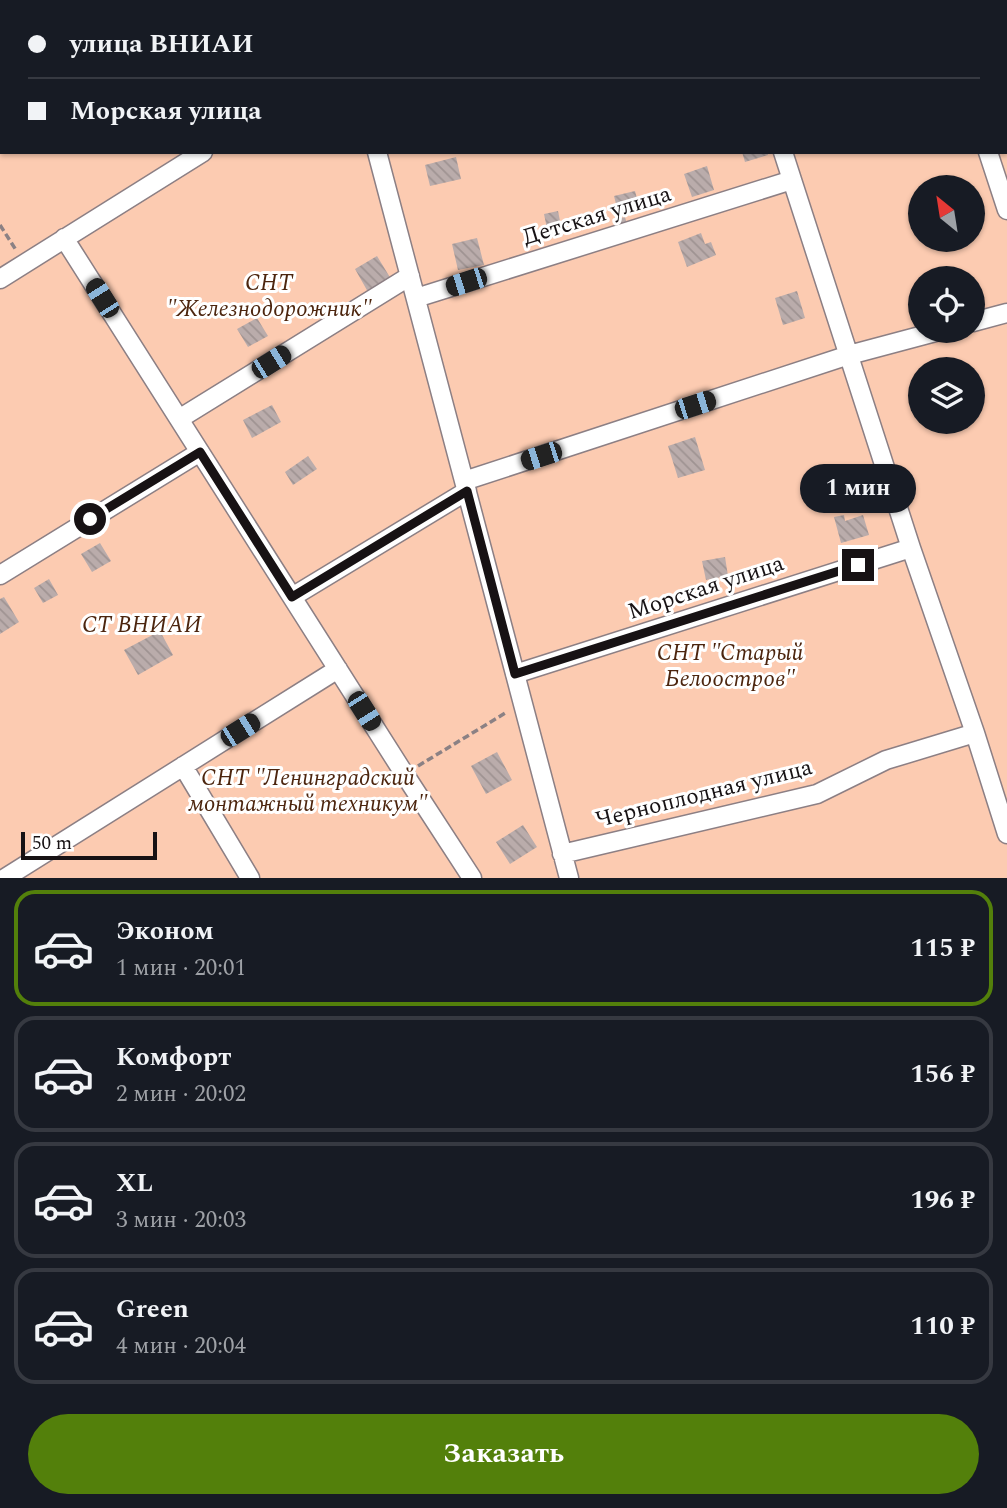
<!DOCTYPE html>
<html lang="ru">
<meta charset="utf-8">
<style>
body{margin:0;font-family:Spectral,serif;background:#242831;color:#f1f3f6;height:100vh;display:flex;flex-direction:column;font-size:26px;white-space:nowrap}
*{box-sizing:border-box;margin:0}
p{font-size:23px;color:#9ea1a6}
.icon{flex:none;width:38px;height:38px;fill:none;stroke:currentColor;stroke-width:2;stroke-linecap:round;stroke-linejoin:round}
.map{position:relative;height:878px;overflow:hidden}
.sheet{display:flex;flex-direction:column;background:#171b24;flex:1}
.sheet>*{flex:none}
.guide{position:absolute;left:0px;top:0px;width:1008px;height:154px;box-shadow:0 2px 5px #0004;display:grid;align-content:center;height:154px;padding:0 28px;background:#171b24}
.needle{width:46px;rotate:330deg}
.tools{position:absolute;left:908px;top:175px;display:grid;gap:14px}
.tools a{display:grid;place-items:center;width:77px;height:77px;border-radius:50%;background:#171b24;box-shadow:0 2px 5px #0004;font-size:35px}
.scale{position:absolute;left:21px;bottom:18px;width:136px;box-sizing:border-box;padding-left:7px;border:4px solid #171214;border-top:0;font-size:19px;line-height:24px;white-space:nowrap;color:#171214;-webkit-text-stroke:5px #fff;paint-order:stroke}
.end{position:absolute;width:32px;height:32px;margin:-16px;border:9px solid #171214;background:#fff;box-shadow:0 0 0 4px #fff}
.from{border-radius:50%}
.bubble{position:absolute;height:49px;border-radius:24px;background:#171b24;box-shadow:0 2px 5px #0004;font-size:23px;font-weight:700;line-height:49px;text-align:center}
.car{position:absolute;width:21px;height:42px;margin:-21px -10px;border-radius:9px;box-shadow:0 0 5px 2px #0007;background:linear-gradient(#222 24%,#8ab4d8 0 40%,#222 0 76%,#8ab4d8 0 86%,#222 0)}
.guide b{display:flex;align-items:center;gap:24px;height:66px;font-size:26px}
.guide b+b{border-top:2px solid #363941}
.guide i{width:18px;height:18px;background:#f1f3f6}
ul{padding:12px 0 0;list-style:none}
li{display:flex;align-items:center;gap:21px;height:116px;margin:0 14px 10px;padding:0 14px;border:4px solid #363941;border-radius:21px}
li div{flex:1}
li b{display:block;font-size:26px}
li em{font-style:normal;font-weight:700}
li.on{border-color:#53800b}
li>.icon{width:63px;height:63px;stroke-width:1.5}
.action{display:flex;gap:14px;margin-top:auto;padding:14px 28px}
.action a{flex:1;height:80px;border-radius:42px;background:#53800b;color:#fff;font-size:28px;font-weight:700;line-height:80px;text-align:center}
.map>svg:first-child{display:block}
.green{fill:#fccbb1;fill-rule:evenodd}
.building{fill:url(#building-back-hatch)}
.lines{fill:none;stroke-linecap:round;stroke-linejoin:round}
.minor-casing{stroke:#8c7f84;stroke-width:21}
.path{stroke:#8b8184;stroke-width:3.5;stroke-dasharray:7 3.5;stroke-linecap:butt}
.minor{stroke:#fff;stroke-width:18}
.route{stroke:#171214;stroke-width:9}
.labels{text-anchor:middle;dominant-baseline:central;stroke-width:6;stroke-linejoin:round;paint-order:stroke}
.street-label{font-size:23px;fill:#171214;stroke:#fff}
.park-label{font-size:23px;font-style:italic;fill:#4c250e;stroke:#fff}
</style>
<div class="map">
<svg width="1007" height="878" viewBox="0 0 1007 878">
<defs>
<pattern id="building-back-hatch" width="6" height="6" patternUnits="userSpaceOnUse" patternTransform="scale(1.75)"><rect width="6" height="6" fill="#baacab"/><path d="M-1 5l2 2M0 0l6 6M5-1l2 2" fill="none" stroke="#9f9392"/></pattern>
</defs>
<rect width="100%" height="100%" fill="#f0e2e6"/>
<!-- green -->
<path class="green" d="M0,0H1007V878H0ZM2,2H1006V152H2ZM920,187H973V240H920ZM920,278H973V331H920ZM920,369H973V422H920Z"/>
<!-- building -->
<path class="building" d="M742,152H767L768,155L745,162Z
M456,157L461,179L430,186L425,165Z
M707,166L714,190L692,197L684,174Z
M635,191L640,210L619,216L614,196Z
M558,211L563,236L549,238L544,214Z
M625,217L628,228L620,230L617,219Z
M701,233L705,244L711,242L716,255L687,267L678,242Z
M477,238L484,265L458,270L452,244Z
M377,256L391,279L368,292L355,269Z
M797,291L805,318L783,325L775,298Z
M257,318L268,336L248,347L237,329Z
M272,405L281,422L252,438L243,420Z
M695,437L705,470L678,478L668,446Z
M308,456L317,469L293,485L285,472Z
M844,515L845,521L863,515L869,535L841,543L834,517Z
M100,543L111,561L92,572L81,554Z
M725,557L728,576L706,580L702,561Z
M49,579L58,595L43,603L34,588Z
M4,597L19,622L0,634V599Z
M160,631L173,655L138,675L124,650Z
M497,752L512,780L486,794L471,766Z
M523,825L537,847L510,864L496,842Z"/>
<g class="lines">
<defs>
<path id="minor" d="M339,0V2
M734,0L735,2
M4,2L7,0
M542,2L548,0
M1006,71H1007
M377,152L569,878
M783,152L911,548L975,733L1007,834
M988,152L1007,210
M64,238L405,775L472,878
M0,279L203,152
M416,298L792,180
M973,322L1007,313
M179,419L410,276
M464,481L849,355L939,331
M0,575L200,452
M292,597L467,491
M515,674L911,548
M183,766L250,878
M562,854L817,794L886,760L975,733
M5,878L338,669"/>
</defs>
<!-- minor casing -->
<use href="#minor" class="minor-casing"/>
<!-- path -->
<path class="path" d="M0,225L16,250
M418,766L507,712"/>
<!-- minor -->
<use href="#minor" class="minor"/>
</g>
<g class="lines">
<!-- route -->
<path class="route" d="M90,519L200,452L292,597L467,491L515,674L858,565"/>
</g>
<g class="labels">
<!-- street labels -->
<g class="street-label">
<text transform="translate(597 216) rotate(-17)">Детская улица</text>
<text transform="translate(706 588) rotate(-18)">Морская улица</text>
<text transform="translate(704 794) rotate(-14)">Черноплодная улица</text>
</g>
<!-- park labels -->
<g class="park-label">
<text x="269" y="283">СНТ<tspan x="269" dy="26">"Железнодорожник"</tspan></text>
<text x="142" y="625">СТ ВНИАИ</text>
<text x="730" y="653">СНТ "Старый<tspan x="730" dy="26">Белоостров"</tspan></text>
<text x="308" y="778">СНТ "Ленинградский<tspan x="308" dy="26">монтажный техникум"</tspan></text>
</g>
</g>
</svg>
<div class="tools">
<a><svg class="needle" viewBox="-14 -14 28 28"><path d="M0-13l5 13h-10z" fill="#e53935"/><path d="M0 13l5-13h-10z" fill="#9ea1a6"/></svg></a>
<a><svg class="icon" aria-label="locate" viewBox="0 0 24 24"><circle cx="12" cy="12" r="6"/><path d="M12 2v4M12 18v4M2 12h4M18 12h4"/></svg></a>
<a><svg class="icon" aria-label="layers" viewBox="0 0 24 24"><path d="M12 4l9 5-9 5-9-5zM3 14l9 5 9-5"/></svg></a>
</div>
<div class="scale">50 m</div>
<i class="end from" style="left:90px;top:519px"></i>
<i class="end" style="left:858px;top:565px"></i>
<div class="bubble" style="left:800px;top:464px;width:116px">1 мин</div>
<i class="car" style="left:466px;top:282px;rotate:252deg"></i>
<i class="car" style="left:102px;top:298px;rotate:328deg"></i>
<i class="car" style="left:271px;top:362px;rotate:58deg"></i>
<i class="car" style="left:695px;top:405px;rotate:72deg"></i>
<i class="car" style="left:541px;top:456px;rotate:252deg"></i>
<i class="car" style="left:364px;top:711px;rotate:148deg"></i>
<i class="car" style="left:240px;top:730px;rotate:58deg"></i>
<div class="guide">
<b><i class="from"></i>улица ВНИАИ</b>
<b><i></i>Морская улица</b>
</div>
</div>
<section class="sheet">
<ul>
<li class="on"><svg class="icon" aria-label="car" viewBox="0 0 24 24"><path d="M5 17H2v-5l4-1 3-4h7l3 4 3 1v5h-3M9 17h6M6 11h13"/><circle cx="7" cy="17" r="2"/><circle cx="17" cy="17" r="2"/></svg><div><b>Эконом</b><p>1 мин · 20:01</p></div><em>115 ₽</em></li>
<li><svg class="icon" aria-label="car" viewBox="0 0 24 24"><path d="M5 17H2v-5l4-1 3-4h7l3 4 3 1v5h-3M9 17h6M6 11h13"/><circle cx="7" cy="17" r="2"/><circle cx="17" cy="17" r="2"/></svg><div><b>Комфорт</b><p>2 мин · 20:02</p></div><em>156 ₽</em></li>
<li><svg class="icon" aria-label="car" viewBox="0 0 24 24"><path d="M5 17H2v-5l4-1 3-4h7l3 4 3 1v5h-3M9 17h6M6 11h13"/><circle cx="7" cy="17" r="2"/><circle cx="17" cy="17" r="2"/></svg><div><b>XL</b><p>3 мин · 20:03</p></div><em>196 ₽</em></li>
<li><svg class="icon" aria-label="car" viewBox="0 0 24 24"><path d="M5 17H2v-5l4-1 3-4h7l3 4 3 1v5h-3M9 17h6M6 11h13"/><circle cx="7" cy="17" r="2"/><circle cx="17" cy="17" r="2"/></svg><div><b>Green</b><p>4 мин · 20:04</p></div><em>110 ₽</em></li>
</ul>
<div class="action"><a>Заказать</a></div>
</section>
